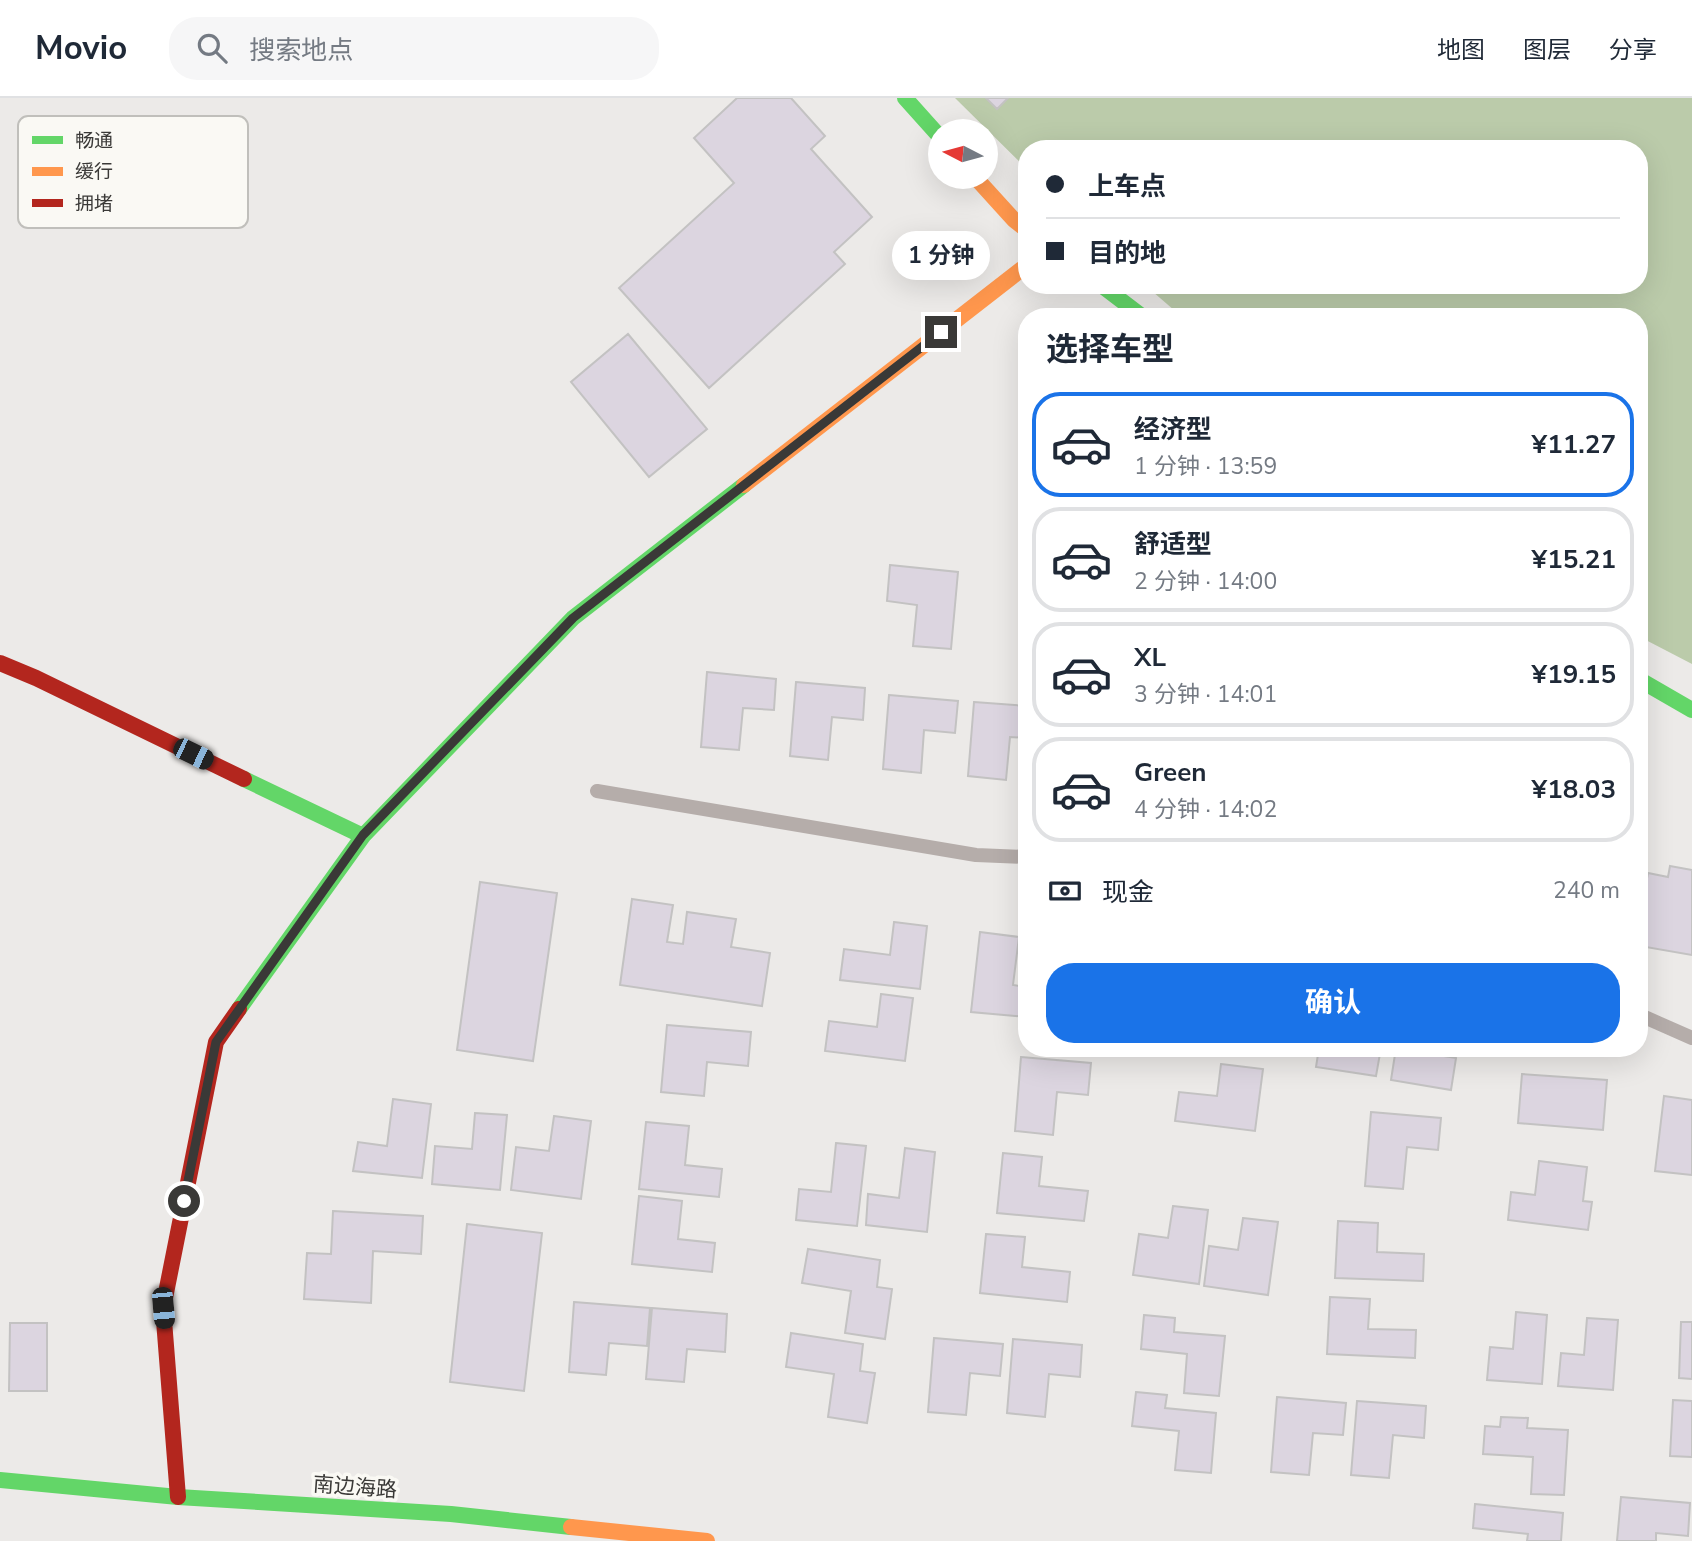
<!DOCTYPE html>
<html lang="zh">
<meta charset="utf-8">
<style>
body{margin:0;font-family:"Nunito Sans","Noto Sans SC",sans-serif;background:#f6f6f7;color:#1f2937;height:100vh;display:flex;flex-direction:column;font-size:26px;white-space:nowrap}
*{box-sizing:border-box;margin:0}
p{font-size:23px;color:#747a83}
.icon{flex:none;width:38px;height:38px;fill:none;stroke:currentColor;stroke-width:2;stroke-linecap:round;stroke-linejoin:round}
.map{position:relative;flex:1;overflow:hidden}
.drawer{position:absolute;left:1018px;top:210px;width:630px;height:749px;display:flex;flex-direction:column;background:#fff;border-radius:28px;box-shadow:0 7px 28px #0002}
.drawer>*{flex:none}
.banner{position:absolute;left:1018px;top:42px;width:630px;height:154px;border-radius:28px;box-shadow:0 7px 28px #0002;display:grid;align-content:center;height:154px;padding:0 28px;background:#fff}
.needle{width:46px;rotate:276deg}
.fabs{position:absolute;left:928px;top:21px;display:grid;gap:14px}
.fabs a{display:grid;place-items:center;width:70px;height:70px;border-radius:50%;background:#fff;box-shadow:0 7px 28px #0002;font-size:35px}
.end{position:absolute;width:32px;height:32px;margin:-16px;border:9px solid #3a3937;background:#fff;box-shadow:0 0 0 4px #fff}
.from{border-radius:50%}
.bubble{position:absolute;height:49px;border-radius:24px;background:#fff;box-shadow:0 7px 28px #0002;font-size:23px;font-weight:700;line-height:49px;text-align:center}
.car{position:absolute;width:21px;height:42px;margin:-21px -10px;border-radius:9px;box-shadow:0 0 5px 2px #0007;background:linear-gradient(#222 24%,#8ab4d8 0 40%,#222 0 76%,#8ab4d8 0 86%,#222 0)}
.banner b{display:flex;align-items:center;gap:24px;height:66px;font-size:26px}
.banner b+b{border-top:2px solid #e0e1e3}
.banner i{width:18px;height:18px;background:#1f2937}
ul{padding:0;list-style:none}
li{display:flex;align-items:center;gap:21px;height:105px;margin:0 14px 10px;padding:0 14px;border:4px solid #e0e1e3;border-radius:28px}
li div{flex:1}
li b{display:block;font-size:26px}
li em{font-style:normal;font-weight:700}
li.current{border-color:#1a73e8}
li>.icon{width:63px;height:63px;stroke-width:1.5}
h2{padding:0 28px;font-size:32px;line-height:84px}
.pay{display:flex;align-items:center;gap:18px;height:77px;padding:0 28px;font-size:26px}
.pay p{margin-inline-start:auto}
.action{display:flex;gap:14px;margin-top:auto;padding:14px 28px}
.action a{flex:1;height:80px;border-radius:28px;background:#1a73e8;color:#fff;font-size:28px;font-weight:700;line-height:80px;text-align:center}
header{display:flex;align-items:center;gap:42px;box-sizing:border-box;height:98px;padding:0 35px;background:#fff;border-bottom:2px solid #e0e1e3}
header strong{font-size:33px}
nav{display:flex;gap:38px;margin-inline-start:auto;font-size:24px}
.search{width:490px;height:63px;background:#f6f6f7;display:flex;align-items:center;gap:18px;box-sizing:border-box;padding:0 24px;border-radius:28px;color:#747a83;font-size:26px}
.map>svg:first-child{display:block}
.forest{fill:#bbcbaa}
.building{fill:#dcd5e0;stroke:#c3c2c2;stroke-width:2}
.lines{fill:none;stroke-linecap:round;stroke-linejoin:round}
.lane{stroke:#b5adaa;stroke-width:14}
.fast{stroke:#63d668;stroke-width:16}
.slow{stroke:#ff974d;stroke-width:16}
.jam{stroke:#b3261e;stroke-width:16}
.route{stroke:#3a3937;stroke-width:9}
.labels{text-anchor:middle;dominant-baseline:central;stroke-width:7;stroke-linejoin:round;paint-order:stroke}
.street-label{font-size:21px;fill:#3a3937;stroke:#faf9f4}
.key{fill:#faf9f4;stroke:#c0bfbb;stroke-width:2}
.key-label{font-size:19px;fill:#3a3937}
</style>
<header>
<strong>Movio</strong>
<div class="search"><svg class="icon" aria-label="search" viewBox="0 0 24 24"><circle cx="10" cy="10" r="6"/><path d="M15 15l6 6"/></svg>搜索地点</div>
<nav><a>地图</a><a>图层</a><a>分享</a></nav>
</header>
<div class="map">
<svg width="1692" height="1443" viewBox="0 0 1692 1443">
<rect width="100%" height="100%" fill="#eceae8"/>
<!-- forest -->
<path class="forest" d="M955,0H1692V566L1640,539V219H1182L1145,187H1640V51H1027V71Z"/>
<!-- building -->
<path class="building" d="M737,0H791L825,38L811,51L872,119L834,154L845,166L709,290L619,190L734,85L694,40Z
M986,0H1008L997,11Z
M628,236L707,331L649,379L571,284Z
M890,467L958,474L951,551L913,548L917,507L887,503Z
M707,574L776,581L774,612L743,610L739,652L701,649Z
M796,584L865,590L863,622L832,619L828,662L790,658Z
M889,597L958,603L955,635L924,632L921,675L883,671Z
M974,604L1027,608V640L1010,639L1006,682L968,678Z
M1670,768L1692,772V857L1640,848V818L1648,775L1668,779Z
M480,784L557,795L533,963L457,952Z
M632,801L673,807L667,844L683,846L687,814L736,821L731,849L770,855L762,908L620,887Z
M894,824L927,828L920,891L840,882L844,851L890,857Z
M980,834L1019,839L1013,887L1027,889V919L971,914Z
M881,896L913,900L905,963L825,953L829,923L877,929Z
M667,927L751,934L748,968L707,964L704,998L661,994Z
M1319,950H1381L1376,978L1316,969Z
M1396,950H1426L1425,955L1456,960L1451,992L1391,982Z
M1021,959L1091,965L1088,997L1057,994L1053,1037L1015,1033Z
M1221,966L1263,971L1255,1033L1175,1023L1179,994L1217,998Z
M1522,976L1607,982L1603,1032L1518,1025Z
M1664,998L1692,1002V1077L1655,1073Z
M393,1001L431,1006L422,1080L353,1073L358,1044L387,1048Z
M1371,1014L1441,1020L1438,1052L1407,1049L1403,1091L1365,1088Z
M475,1015L507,1017L500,1092L432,1086L435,1048L472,1051Z
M554,1018L591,1023L581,1101L511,1092L516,1049L549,1053Z
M646,1024L689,1028L685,1067L722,1071L719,1099L639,1091Z
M836,1045L866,1048L857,1128L796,1122L799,1091L831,1094Z
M905,1050L935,1054L927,1134L866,1127L868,1096L899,1100Z
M1003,1055L1042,1059L1039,1088L1088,1093L1084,1123L997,1115Z
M1539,1063L1587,1069L1583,1103L1592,1104L1588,1132L1508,1122L1511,1094L1535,1097Z
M639,1098L682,1103L678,1141L715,1145L712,1174L632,1166Z
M1173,1108L1208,1112L1199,1186L1133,1177L1139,1136L1168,1140Z
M333,1113L423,1118L421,1156L373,1153L371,1205L304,1201L307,1155L331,1156Z
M1243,1120L1278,1124L1268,1197L1204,1188L1209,1148L1238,1152Z
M1338,1123L1378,1125L1377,1154L1424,1156L1423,1183L1335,1180Z
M467,1126L542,1135L524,1293L450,1284Z
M986,1136L1025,1139L1022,1169L1070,1174L1067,1204L980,1195Z
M808,1151L880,1162L877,1189L892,1191L885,1241L845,1235L851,1193L802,1185Z
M1330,1199L1370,1201L1368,1231L1416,1232L1415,1260L1327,1256Z
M574,1204L650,1210L647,1248L609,1245L606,1277L569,1274Z
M652,1210L727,1216L725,1254L687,1251L684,1284L646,1281Z
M1516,1214L1547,1217L1542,1286L1487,1282L1490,1249L1513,1251Z
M1144,1217L1175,1220L1174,1234L1225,1238L1219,1298L1184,1295L1187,1256L1141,1251Z
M1587,1220L1618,1222L1613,1292L1558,1288L1561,1255L1584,1257Z
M1681,1224H1692V1281L1679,1280Z
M10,1225H47V1293H9Z
M791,1235L863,1246L860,1273L875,1275L867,1325L828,1319L834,1276L786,1269Z
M934,1240L1003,1246L1000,1278L970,1275L966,1317L928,1314Z
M1013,1241L1082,1247L1080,1279L1049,1276L1045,1319L1007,1315Z
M1136,1294L1167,1297L1165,1310L1216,1315L1211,1375L1175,1372L1179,1333L1132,1328Z
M1277,1299L1346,1305L1343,1337L1313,1335L1309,1377L1271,1374Z
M1673,1302L1692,1303V1359L1670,1358Z
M1357,1303L1426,1308L1424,1340L1393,1337L1389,1380L1351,1377Z
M1501,1319L1528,1320L1527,1330L1568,1332L1564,1397L1531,1396L1533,1359L1483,1356L1485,1328L1500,1329Z
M1621,1399L1690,1405L1688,1438L1656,1435V1443H1617Z
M1475,1406L1563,1415L1561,1443H1527L1528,1436L1473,1430Z"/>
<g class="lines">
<!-- lane -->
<path class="lane" d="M597,693L976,757L1027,759
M1640,917L1692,940"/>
<!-- fast -->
<path class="fast" d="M905,0L940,39
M1101,187L1143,219
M1640,582L1692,612
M363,738L573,520L744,387
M239,911L363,738L244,681
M0,1382L178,1399L451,1416L571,1429"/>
<!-- slow -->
<path class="slow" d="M975,79L1014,122L1027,132
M744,387L1027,167
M571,1429L707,1443"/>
<!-- jam -->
<path class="jam" d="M0,565L36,580L244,681
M178,1399L163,1210L216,944L239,911"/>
</g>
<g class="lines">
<!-- route -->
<path class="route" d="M184,1103L216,944L363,737L573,520L941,234"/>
</g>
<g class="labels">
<!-- street labels -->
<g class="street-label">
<text transform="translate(355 1389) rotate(4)">南边海路</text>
</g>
</g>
<!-- legend -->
<rect x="18" y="18" width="230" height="112" rx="10" class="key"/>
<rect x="32" y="38" width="31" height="8" fill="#63d668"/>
<rect x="32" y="69" width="31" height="9" fill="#ff974d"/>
<rect x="32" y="101" width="31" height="8" fill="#b3261e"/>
<g class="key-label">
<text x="75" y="49">畅通</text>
<text x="75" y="80">缓行</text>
<text x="75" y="112">拥堵</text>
</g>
</svg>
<div class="fabs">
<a><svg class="needle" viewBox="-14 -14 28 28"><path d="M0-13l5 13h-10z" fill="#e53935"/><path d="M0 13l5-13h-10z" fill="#747a83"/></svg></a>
</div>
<i class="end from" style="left:184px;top:1103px"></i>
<i class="end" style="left:941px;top:234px"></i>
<div class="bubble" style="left:892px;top:133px;width:98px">1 分钟</div>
<i class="car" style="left:193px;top:656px;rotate:116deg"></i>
<i class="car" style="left:163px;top:1210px;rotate:175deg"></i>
<div class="banner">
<b><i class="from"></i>上车点</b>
<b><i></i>目的地</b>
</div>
<section class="drawer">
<h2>选择车型</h2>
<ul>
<li class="current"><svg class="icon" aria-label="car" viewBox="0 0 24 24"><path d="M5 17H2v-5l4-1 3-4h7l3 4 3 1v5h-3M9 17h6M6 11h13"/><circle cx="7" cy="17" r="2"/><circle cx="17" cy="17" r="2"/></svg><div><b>经济型</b><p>1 分钟 · 13:59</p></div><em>¥11.27</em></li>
<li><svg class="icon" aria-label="car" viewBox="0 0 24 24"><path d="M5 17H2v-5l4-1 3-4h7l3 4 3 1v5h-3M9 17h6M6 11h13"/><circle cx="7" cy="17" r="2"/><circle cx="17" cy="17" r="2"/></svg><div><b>舒适型</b><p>2 分钟 · 14:00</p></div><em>¥15.21</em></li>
<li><svg class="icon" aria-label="car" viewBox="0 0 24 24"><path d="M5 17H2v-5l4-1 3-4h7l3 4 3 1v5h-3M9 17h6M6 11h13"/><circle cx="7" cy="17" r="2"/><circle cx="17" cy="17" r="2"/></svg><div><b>XL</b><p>3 分钟 · 14:01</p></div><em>¥19.15</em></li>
<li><svg class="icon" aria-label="car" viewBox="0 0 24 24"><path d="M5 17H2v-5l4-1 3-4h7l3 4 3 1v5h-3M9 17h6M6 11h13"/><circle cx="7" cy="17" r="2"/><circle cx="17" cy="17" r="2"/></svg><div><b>Green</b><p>4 分钟 · 14:02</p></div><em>¥18.03</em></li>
</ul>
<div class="pay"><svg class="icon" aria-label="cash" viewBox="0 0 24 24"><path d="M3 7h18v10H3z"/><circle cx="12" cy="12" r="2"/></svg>现金<p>240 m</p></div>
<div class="action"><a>确认</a></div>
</section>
</div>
